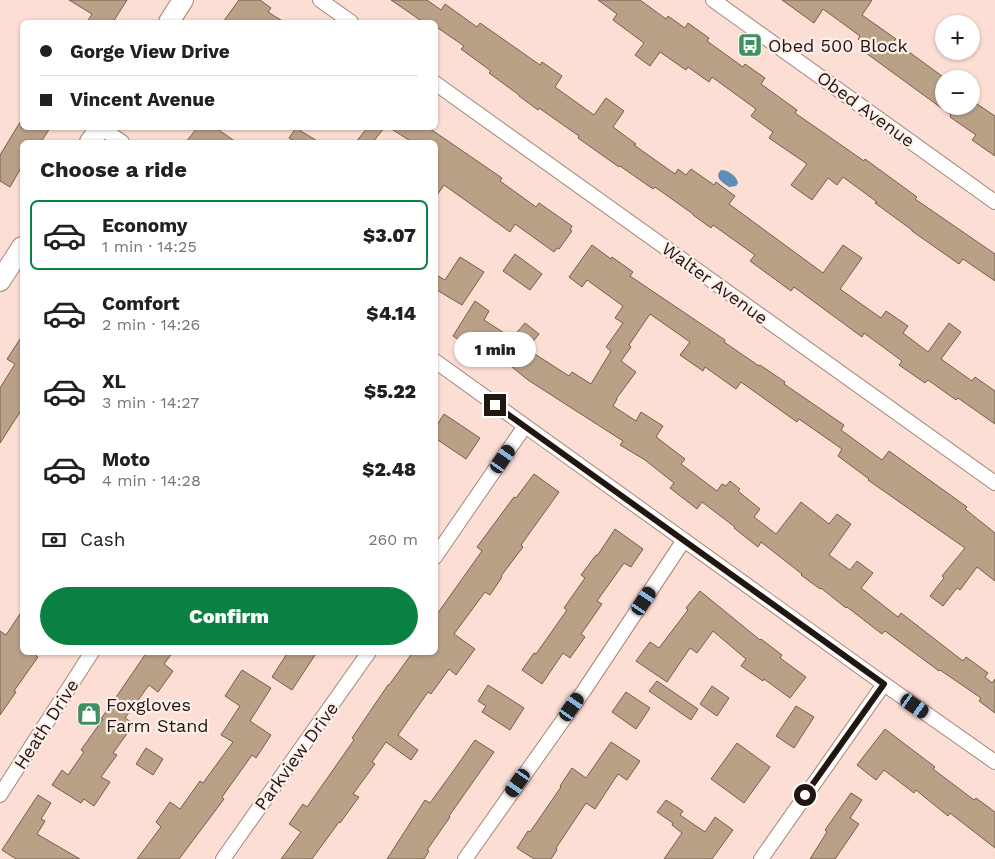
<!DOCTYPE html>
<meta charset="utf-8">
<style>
body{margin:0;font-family:"Work Sans",sans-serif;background:#f2f2f2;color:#202124;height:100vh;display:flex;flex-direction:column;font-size:19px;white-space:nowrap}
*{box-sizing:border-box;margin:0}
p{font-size:16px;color:#757577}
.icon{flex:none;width:28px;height:28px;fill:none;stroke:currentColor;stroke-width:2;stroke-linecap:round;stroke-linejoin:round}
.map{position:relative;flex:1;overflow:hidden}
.drawer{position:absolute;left:20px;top:140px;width:418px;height:515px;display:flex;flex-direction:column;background:#fff;border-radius:8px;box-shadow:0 1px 4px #0004}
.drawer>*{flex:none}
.banner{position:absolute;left:20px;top:20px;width:418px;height:110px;border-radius:8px;box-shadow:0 1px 4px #0004;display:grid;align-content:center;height:110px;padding:0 20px;background:#fff}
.fabs{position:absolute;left:935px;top:15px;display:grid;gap:10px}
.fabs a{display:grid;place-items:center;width:45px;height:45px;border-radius:50%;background:#fff;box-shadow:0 1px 4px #0004;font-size:25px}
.end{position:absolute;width:22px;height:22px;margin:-11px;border:6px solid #221611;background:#fff;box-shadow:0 0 0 2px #fff}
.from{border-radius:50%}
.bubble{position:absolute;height:35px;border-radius:18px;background:#fff;box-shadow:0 1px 4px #0004;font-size:16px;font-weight:800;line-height:35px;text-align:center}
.car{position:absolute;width:15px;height:30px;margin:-15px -8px;border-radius:6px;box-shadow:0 0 4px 1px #0007;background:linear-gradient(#222 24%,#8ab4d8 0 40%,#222 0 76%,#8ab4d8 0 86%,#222 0)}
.banner b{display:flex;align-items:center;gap:18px;height:48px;font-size:19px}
.banner b+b{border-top:1px solid #e0e0e0}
.banner i{width:12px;height:12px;background:#202124}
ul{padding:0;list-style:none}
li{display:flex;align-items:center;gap:15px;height:70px;margin:0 10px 8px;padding:0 10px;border:2px solid transparent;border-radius:8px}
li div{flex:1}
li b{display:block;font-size:19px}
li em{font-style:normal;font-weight:800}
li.on{border-color:#0b8043}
li>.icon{width:45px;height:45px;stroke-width:1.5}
h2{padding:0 20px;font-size:22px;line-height:60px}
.pay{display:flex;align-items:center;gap:12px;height:55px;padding:0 20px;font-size:19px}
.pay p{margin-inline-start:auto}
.cta{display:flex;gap:10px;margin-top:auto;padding:10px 20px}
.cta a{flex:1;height:58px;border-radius:30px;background:#0b8043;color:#fff;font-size:20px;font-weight:800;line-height:58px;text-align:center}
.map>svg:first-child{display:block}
.water{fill:#5e8db9}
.building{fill:#b9a188;stroke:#755f48}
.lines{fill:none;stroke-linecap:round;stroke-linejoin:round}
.street-casing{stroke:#a68579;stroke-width:16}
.secondary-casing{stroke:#a68579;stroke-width:22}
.street{stroke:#fff;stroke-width:14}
.secondary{stroke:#fff;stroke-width:20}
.route{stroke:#221611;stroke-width:6}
.labels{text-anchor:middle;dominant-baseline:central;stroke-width:4.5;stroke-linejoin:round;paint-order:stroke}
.poi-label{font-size:18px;fill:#221611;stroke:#feefea;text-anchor:start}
.street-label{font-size:18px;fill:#221611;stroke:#feefea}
</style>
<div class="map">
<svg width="995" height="859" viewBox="0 0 995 859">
<rect width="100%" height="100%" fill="#fcded4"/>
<!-- water -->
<path class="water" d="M721,170C728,170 737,176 738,183L736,186L729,187C724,183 713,178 721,170Z"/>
<!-- building -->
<path class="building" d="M69,0H127L113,22H87L92,14Z
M239,0H260L271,8L268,12L284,22H223Z
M391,0H427L441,10L445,4L477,27L480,23L540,65L542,62L562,76L555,87L594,115L606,98L624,111L613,127L636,144L634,145L675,174L678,169L686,175L691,169L714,185L716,182L735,196L729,204L823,273L843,245L862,258L840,289L881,318L886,311L908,326L903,333L928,352L949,323L961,332L941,359L972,381L975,377L995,391V424L958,398L956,400L928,380L925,383L899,365L902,361L864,333L862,337L794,287L791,291L750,261L755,255L713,225L711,228L693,215V214L655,187L653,189L620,166L619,167L578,138L579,136L539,108L538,110L519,96V95L489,73L491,71L461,49L464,46L435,26V22H423Z
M598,0H640L666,19L668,16L685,28L688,23L709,38L707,41L743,67L745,64L765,78L761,84L797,110L795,113L864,161L865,159L917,197L915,199L995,254V281L963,259L959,264L912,231V230L875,203L877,202L843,177L837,185L828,178L812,200L791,185L807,164L769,138L773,132L751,116L756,109L712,77L709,82L688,67L686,70L660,52L650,66L635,55L644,43L613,20L617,14Z
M782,0H872L862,15L896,39L894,41L946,79H942L944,80V106H971V100L995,116V156L972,140L976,135L950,117L951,115L866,53L870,47L858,39L860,36L823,9L814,23Z
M22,119V128H50L41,142H22V166L10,187L0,181V155Z
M197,128H216L236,142H186Z
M296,128L319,142H296L289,138Z
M367,128H384L373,142H356Z
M390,128H429L502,178L500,181L536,207L539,203L572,226L570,230L572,231L559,249L557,248L554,252L515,224L510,232L444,185L435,198V142H412Z
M592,245L611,259L612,257L633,272L630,276L725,340L724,342L759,366L760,365L785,382L784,384L844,425L841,430L882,460L889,451L967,507L965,509L995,533V581L977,567L960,590L957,588L943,606L930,596L944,578L942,576L965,548L868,480L869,479L838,456L842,449L799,419L797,422L741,382L736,389L705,367L703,371L680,355L690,342L650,314L629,345L631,347L621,361L636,372L616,399H617L613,406L636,421L641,412L663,426L656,437L685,459L681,464L717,491L722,484L726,486L730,481L740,489L738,491L760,509L754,517L776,534L801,502L829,524L837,514L851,524L829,555L850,570L857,561L873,573L861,588L898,617L901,613L963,661L966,657L988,673L985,677L992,683L995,679V713L979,701L981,698L940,670L939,671L885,631L882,634L847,607L846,608L821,588L820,589L801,575L802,574L761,542L758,547L734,528L735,527L702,502L697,509L670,488L674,483L645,460L620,445L623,441L528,380L486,346L481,354L453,336L475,301L489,311L484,320L512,338L525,323L539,334L527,349L569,376L572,372L591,384L611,351L606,347L623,323L615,318L623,306L587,280L582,287L569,277Z
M515,254L542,274L530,290L503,271Z
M460,257L484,272L462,305L435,289V274L445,280Z
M22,336V409L0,443V388L15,364L7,359Z
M444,414L480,438L466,459L435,438V428Z
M534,474L559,492L521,545L523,547L501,576L502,577L490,595L485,592L454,634L475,649L456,675L449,669L431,694L428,692L398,735L418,750L411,760L386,742L372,762L375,764L353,794L359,797L340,823L339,822L312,859H281L301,832L289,824L303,804L307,807L354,740L352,738L388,685H389L413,652H435V617L482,551L477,547L514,497L516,498Z
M615,529L643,549L631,567L624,563L597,601L602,604L581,634L585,637L570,658L563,653L542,684L522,670L534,653L536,654L567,610L564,608L585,578L581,575L596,555L597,556Z
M700,591L760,640L761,639L782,655L780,658L806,677L790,698L764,679L763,681L741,666L746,659L713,631L697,653L690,648L667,682L636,661L650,642L659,648L688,610L686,608Z
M22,611V652H31L38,657L14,691L16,692L0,715V631L6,635Z
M147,652H173L164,664L173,671L158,692L149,685L125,718L134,724L113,753L117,755L101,777L110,782L94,806L84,799L81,803L52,785L62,770L68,775L84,752L81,750L103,719H101Z
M288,652H317L292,690L272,677Z
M242,670L271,688L250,721L271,735L256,758L252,755L222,797L224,799L179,859H137L161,827L156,822L170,802L180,809L200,781L203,783L233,742L221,735L240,706L225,696Z
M657,681L698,709L691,720L649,691Z
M488,685L524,708L510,730L482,712L486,706L478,701Z
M712,686L729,698L717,716L700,704Z
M626,692L650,708L636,729L612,712Z
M796,706L814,717L794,748L776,736Z
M885,729L935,767L933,769L974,800L976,798L995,812V848L950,813L948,816L916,790L914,793L884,770L876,780L857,765Z
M475,740L494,752L449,816L450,817L427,850L429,851L424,859H387L425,800L430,803L454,770Z
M611,742L640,761L627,780L618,774L595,809L586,803L556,848L557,850L551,859H534L517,848L528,831L530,832L561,787L560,786L572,768L586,778Z
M737,743L770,767L744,803L711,779Z
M146,748L163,759L153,775L136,764Z
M851,793L862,800L850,818L859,824L835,859H810L827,832L825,830Z
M38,795L51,803L41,819L45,821L37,834L80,859H16L2,850Z
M666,800L683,811L680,815L705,832L715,817L733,830L712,859H664L682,833L672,825L673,823L657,812Z"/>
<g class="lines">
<defs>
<path id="street" d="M320,0L351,22
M713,0L995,202
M435,83L995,483
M101,128L122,142
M435,361L884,684L995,762
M435,557L525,426
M0,795L92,652
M223,859L369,652
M465,859L583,692L684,540
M761,859L884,684"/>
<path id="secondary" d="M169,22L183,0
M90,142L100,128
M0,281L22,247"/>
</defs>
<!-- street casing -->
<use href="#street" class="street-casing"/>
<!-- secondary casing -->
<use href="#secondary" class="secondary-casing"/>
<!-- street -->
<use href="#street" class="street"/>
<!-- secondary -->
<use href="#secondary" class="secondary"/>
</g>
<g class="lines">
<!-- route -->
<path class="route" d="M495,405L884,684L805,795"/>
</g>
<!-- icons -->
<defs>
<symbol id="bus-square" viewBox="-11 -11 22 22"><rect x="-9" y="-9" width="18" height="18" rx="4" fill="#3e9062" stroke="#feefea"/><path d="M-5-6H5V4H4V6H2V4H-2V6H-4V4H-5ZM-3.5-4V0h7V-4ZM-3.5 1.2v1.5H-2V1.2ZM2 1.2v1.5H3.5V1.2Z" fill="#fff"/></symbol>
<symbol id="shop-square" viewBox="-11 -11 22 22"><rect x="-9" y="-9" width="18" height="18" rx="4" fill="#3e9062" stroke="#feefea"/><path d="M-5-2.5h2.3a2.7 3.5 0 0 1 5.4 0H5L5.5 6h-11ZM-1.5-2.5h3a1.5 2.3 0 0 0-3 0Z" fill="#fff"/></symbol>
</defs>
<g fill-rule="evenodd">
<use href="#bus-square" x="736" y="31" width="28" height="28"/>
<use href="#shop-square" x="75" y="700" width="28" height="28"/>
</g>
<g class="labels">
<!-- poi labels -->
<g class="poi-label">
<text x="768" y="45">Obed 500 Block</text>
<text x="106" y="704">Foxgloves<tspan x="106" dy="21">Farm Stand</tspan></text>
</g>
<!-- street labels -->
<g class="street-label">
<text transform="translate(866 109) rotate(36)">Obed Avenue</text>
<text transform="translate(715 283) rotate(36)">Walter Avenue</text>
<text transform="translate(46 724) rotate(-57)">Heath Drive</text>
<text transform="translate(296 756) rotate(-54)">Parkview Drive</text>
</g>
</g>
</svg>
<div class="fabs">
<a>+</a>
<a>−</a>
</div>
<i class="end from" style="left:805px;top:795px"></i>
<i class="end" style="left:495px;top:405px"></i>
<div class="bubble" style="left:454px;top:332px;width:82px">1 min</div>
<i class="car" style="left:503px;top:459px;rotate:35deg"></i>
<i class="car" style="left:644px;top:601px;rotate:34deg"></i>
<i class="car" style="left:915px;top:706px;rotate:125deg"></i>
<i class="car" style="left:572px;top:707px;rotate:35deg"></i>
<i class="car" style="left:518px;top:783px;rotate:215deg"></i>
<div class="banner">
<b><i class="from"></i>Gorge View Drive</b>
<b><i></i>Vincent Avenue</b>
</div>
<section class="drawer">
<h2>Choose a ride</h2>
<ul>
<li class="on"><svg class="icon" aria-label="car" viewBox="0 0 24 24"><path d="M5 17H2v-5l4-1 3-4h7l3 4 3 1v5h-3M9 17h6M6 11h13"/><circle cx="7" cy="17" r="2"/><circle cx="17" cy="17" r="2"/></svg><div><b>Economy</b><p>1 min · 14:25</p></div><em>$3.07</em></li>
<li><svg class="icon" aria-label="car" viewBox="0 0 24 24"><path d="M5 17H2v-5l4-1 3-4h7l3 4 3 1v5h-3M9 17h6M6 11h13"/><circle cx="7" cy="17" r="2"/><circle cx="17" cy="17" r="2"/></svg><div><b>Comfort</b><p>2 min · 14:26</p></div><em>$4.14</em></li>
<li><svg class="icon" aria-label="car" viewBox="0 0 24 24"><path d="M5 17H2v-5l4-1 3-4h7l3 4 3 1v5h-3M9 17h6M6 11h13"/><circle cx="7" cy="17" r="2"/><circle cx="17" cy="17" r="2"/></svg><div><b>XL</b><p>3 min · 14:27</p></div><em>$5.22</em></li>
<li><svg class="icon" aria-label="car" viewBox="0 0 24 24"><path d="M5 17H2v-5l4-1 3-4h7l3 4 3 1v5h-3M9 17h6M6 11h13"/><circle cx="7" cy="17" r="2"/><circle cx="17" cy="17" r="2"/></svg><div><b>Moto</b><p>4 min · 14:28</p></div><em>$2.48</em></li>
</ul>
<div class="pay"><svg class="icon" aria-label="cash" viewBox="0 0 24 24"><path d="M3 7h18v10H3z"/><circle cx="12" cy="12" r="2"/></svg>Cash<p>260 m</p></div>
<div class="cta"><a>Confirm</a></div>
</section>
</div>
